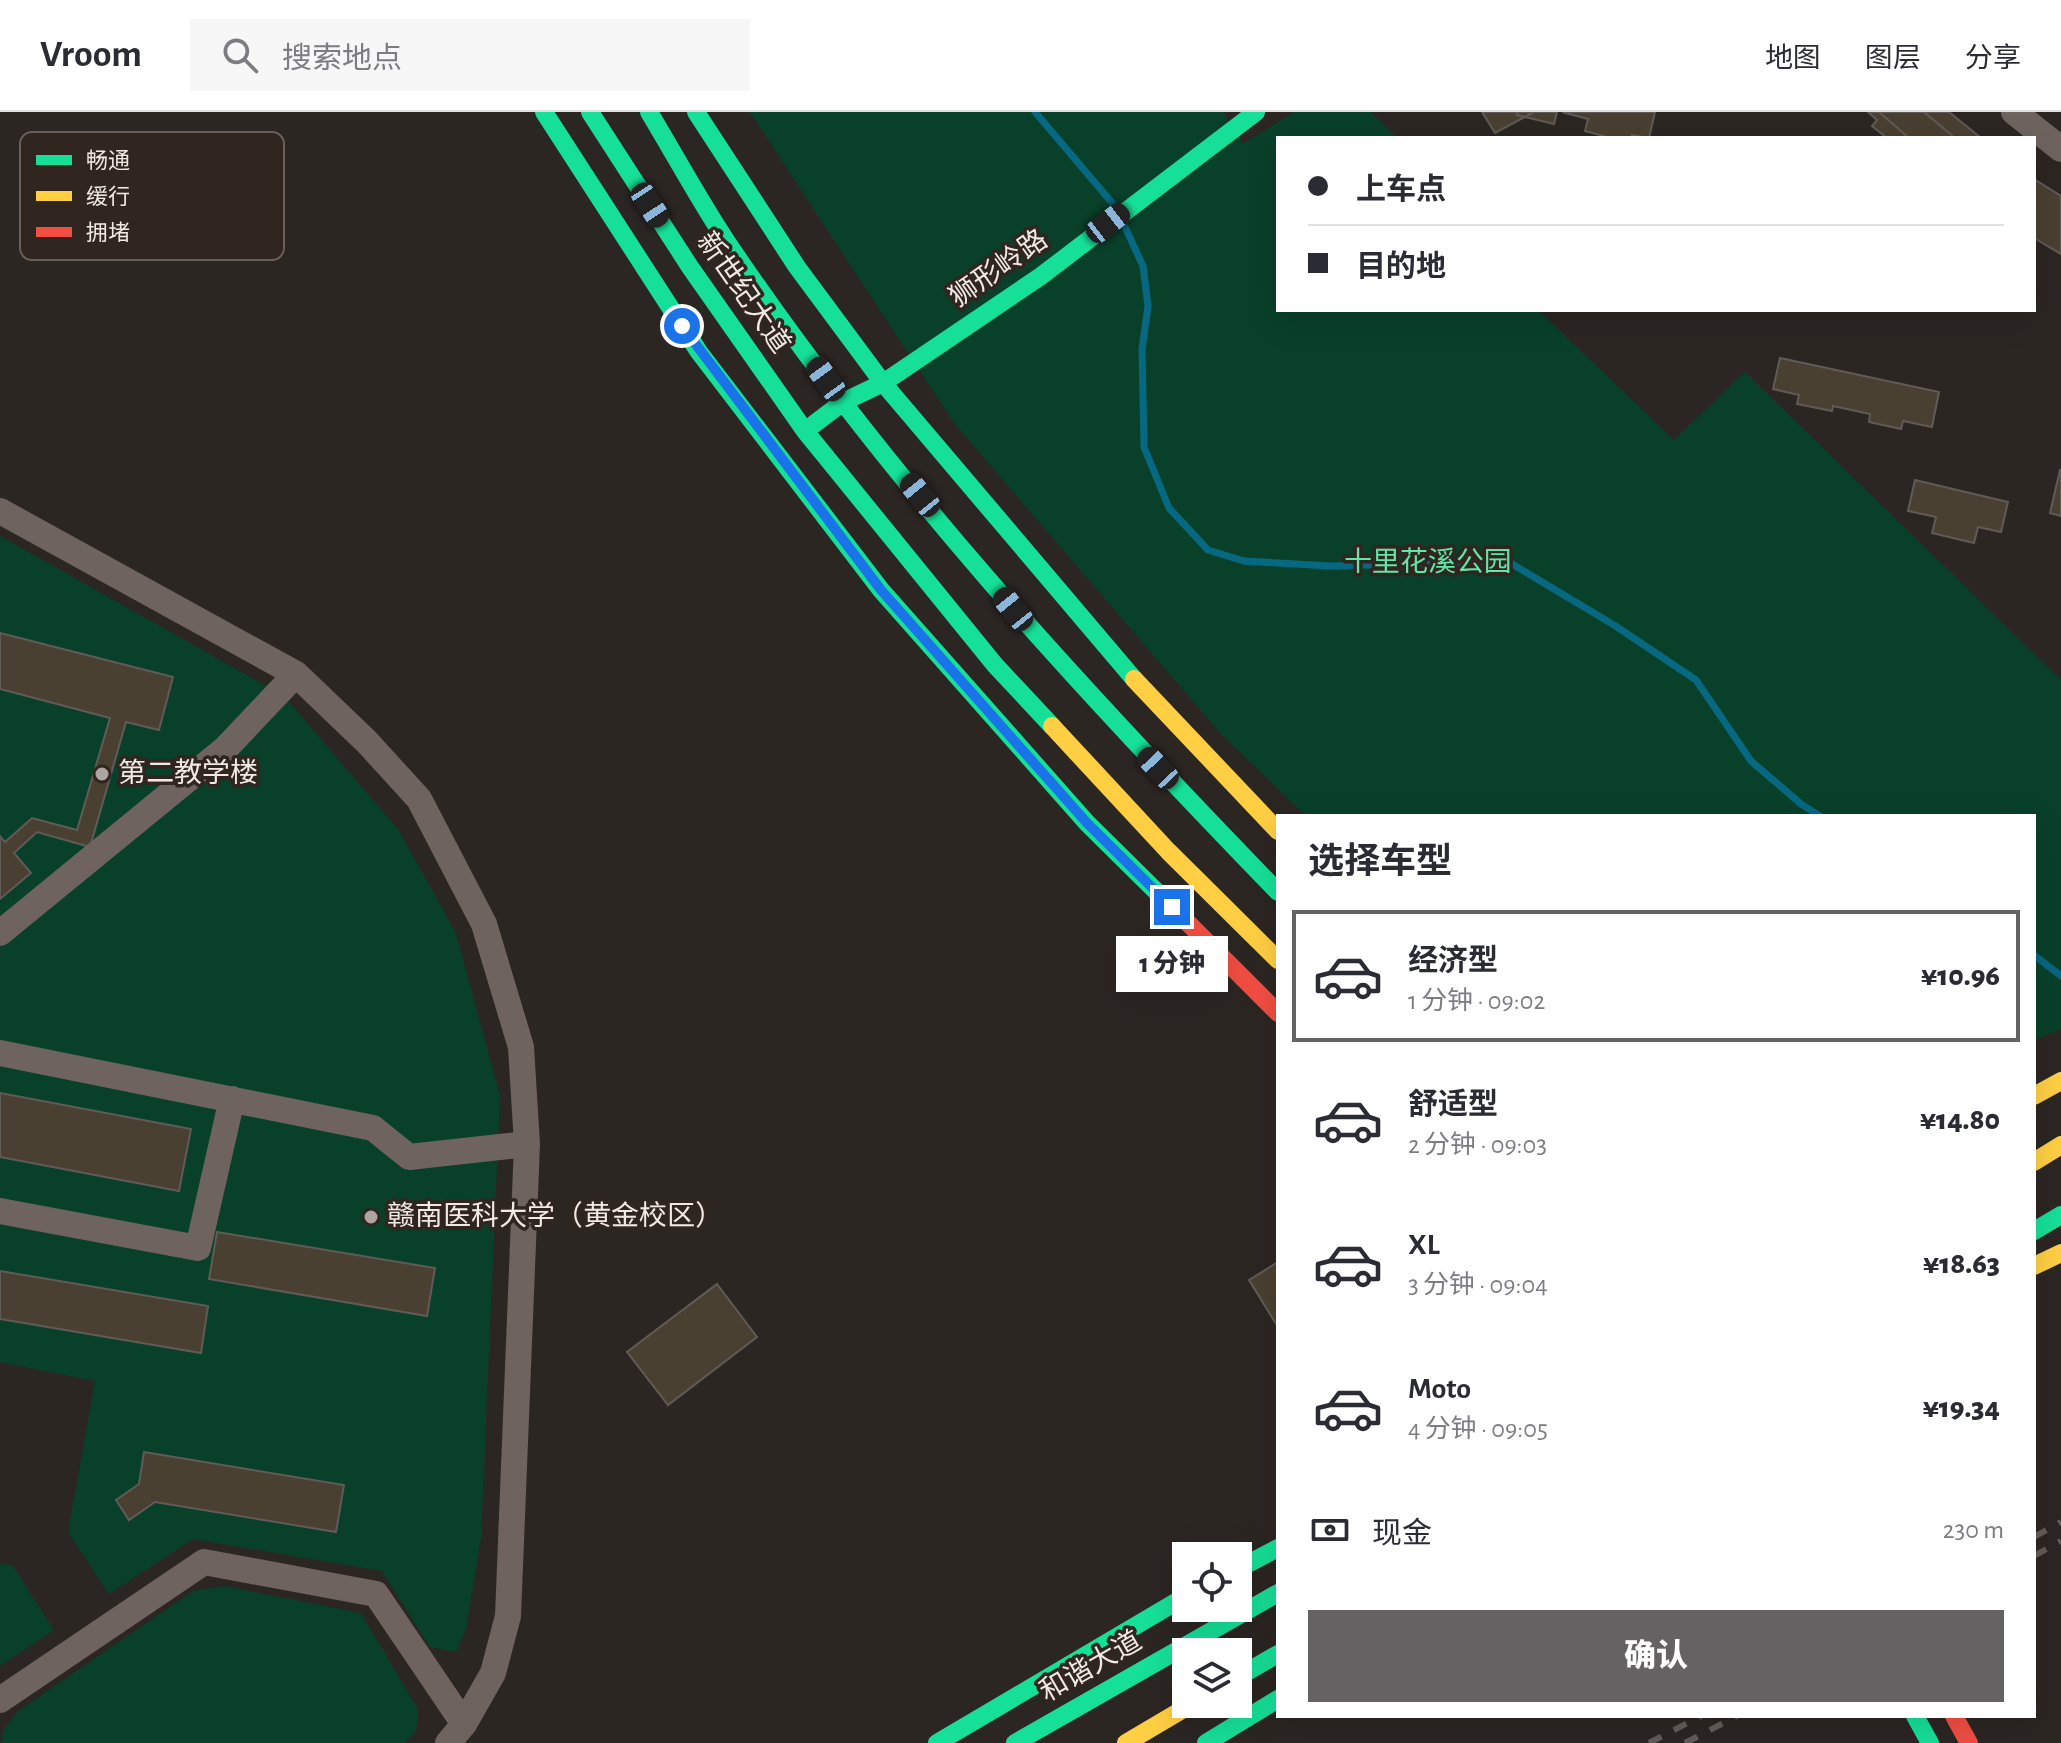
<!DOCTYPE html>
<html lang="zh">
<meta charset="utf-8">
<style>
body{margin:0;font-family:"Alegreya Sans","Noto Sans SC",sans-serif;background:#f7f7f7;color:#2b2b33;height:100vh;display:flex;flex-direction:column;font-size:30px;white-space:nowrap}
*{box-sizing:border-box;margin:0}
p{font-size:26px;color:#7c7c81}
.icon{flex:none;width:44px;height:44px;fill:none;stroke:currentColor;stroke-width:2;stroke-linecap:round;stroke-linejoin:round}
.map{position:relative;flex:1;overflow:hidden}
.details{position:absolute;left:1276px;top:702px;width:760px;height:904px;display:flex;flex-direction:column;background:#fff;border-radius:0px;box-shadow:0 8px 32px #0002}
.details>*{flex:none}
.top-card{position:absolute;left:1276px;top:24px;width:760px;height:176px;border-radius:0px;box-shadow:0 8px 32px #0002;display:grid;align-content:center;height:176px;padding:0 32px;background:#fff}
.fabs{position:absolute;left:1172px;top:1430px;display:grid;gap:16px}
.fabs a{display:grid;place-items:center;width:80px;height:80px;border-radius:0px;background:#fff;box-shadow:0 8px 32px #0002;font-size:40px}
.end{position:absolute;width:36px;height:36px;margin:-18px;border:10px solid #1a73e8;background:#fff;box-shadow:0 0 0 4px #fff}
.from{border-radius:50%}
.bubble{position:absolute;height:56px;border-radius:0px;background:#fff;box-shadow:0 8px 32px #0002;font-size:26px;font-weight:800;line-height:56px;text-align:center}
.car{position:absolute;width:24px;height:48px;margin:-24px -12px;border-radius:10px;box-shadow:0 0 6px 2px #0007;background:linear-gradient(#222 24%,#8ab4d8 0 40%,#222 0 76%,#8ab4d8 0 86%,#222 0)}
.top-card b{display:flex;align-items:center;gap:28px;height:76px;font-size:30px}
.top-card b+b{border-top:2px solid #e1e1e2}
.top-card i{width:20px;height:20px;background:#2b2b33}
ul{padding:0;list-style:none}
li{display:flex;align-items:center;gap:24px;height:132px;margin:0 16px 12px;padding:0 16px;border:4px solid transparent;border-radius:0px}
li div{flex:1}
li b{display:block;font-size:30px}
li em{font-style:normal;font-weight:800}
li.selected{border-color:#656264}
li>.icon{width:72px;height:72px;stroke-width:1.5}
h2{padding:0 32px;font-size:36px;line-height:96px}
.pay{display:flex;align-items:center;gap:20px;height:88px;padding:0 32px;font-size:30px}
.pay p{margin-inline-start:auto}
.button{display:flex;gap:16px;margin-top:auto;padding:16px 32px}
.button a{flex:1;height:92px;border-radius:0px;background:#656264;color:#fff;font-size:32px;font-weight:800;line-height:92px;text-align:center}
header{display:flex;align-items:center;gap:48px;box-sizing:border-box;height:112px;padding:0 40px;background:#fff;border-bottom:2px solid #e1e1e2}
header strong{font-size:38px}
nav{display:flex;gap:44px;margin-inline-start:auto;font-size:28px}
.search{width:560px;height:72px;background:#f7f7f7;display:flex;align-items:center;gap:20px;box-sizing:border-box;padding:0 28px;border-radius:0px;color:#7c7c81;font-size:30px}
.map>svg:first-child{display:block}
.green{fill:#09402a}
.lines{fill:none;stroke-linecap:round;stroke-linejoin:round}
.stream{stroke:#076881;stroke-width:7}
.building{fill:#4a4031;stroke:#605b58;stroke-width:2}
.street{stroke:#6f635f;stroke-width:26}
.fast{stroke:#16e098;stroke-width:18}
.slow{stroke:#ffcf43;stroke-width:18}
.jam{stroke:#f24e42;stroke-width:18}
.rail{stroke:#635c59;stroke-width:6;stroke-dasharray:14 14;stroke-linecap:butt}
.route{stroke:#1a73e8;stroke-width:10}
.poi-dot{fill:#aca5a1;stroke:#30251f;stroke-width:3}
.labels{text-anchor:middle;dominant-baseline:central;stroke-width:7;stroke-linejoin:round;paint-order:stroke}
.street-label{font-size:28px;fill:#f1e9e5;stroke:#30251f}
.park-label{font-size:28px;fill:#61e5a8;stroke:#30251f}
.poi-label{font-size:28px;fill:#f1e9e5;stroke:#30251f;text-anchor:start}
.key{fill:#30251f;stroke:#6a605a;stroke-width:2}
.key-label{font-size:22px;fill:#f1e9e5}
</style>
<header>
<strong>Vroom</strong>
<div class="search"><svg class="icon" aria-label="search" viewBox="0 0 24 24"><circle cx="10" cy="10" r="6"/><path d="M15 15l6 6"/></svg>搜索地点</div>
<nav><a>地图</a><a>图层</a><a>分享</a></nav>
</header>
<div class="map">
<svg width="2061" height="1631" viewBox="0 0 2061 1631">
<rect width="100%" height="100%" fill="#2c2623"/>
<!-- green -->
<path class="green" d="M750,0H1223L1243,32L1294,0H1371L1398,26H1278V198H1538L1674,328L1745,260L2061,568V917L2034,928V704H1306L1221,622L954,311Z
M0,424L284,584L398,717L456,821L500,984L481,1426L466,1517L456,1540L430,1535L382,1459L193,1427L109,1482L68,1420L95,1269L0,1250Z
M0,1451L13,1454L54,1518L0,1554Z
M225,1474L361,1501L418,1597L416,1619L405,1631H1L3,1619L17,1600L193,1479Z"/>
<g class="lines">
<!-- stream -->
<path class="stream" d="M1035,0L1114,93
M1125,115L1143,154L1148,194L1142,237L1144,335L1169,396L1208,438L1244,449L1330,454L1507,449L1614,513L1696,568L1751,649L1801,692L1820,704
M2034,843L2061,864"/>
</g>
<!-- building -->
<path class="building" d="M1482,0H1534L1495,21Z
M1518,0H1557L1554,12L1517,3Z
M1562,0H1655L1649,26L1632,23V26H1611L1585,19L1588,7Z
M1868,0H1924L1955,26H1887L1872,14L1877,8Z
M1879,0H1949L1981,26H1909Z
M2034,67L2061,84V142L2034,126Z
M1780,246L1939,280L1932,315L1903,309L1901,317L1869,310L1870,302L1833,294L1832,299L1797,292L1799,283L1773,277Z
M2060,358H2061V404L2050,401Z
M1915,368L2008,390L2001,420L1978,415L1974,431L1932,421L1936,405L1908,399Z
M0,521L173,565L159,618L126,610L90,735L37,720L14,741L31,761L0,787V724L5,730L32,706L77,718L110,606L0,577Z
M0,981L191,1017L179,1079L0,1045Z
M217,1120L435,1156L427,1204L209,1167Z
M1278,1150V1215L1249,1168Z
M0,1159L208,1194L201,1241L0,1207Z
M717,1172L757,1225L668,1293L627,1240Z
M144,1340L344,1373L336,1420L155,1390L129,1408L116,1388L139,1372Z"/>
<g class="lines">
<!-- street -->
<path class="street" d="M2014,0L2061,37
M0,399L296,562L367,630L419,687L484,812L521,935L527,1032L508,1504L493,1561L464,1612L448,1631
M0,821L226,636L296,562
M0,941L373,1016L409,1045L527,1032
M0,1099L198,1136L232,987
M0,1588L204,1450L376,1482L464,1612"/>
<!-- fast -->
<path class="fast" d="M544,0L699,240L881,478L1087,711L1170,793
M590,0L690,155L805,319L995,553L1052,614
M649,0C675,43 699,88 727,130C886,366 1080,576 1278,780
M696,0L797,155L883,271L1134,567
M805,319L843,290L883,271L1041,164L1256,0
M2034,1119L2061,1103
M1238,1457L1278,1436
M1238,1565L1278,1542
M1915,1604L1930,1631
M937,1631L1186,1484
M1015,1631L1278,1481
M1206,1631L1278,1587"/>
<!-- slow -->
<path class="slow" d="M1134,567L1278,719
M1052,614L1168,739L1278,848
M2034,984L2061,969
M2034,1050L2061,1033
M2034,1154L2061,1141
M1126,1631L1192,1592"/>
<!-- jam -->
<path class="jam" d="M1170,793L1278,901
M1954,1604L1969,1631"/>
<!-- rail -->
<path class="rail" d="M2034,1425L2061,1410
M2034,1444L2061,1429
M1649,1631L1701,1604
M1685,1631L1737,1604"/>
</g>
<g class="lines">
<!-- route -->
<path class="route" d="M682,214L881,478L1087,711L1172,795"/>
</g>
<!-- markers -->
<g class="poi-dot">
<circle cx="102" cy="662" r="8"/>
<circle cx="371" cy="1105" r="8"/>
</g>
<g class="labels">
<!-- street labels -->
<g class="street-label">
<text transform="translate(999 157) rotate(-35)">狮形岭路</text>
<text transform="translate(743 181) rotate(55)">新世纪大道</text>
<text transform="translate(1091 1555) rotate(-30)">和谐大道</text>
</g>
<!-- park labels -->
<g class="park-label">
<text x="1428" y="451">十里花溪公园</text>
</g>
<!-- poi labels -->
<g class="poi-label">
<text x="118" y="662">第二教学楼</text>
<text x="387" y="1105">赣南医科大学（黄金校区）</text>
</g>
</g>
<!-- legend -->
<rect x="20" y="20" width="264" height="128" rx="12" class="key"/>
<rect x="36" y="43" width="36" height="10" fill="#16e098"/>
<rect x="36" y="79" width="36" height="10" fill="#ffcf43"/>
<rect x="36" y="115" width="36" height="10" fill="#f24e42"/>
<g class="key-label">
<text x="86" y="56">畅通</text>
<text x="86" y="92">缓行</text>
<text x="86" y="128">拥堵</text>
</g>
</svg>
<div class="fabs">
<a><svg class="icon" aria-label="locate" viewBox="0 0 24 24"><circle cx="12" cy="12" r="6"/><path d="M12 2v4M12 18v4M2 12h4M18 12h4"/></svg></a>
<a><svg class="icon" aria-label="layers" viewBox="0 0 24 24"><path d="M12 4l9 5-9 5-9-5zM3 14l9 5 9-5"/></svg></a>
</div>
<i class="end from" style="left:682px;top:214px"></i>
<i class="end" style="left:1172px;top:795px"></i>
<div class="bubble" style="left:1116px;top:824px;width:112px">1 分钟</div>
<i class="car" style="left:650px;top:93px;rotate:147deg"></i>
<i class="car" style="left:1108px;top:111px;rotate:52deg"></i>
<i class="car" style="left:826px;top:267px;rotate:324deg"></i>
<i class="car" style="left:920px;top:383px;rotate:321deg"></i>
<i class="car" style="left:1013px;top:497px;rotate:321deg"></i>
<i class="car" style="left:1158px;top:656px;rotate:317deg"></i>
<div class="top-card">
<b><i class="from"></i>上车点</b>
<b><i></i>目的地</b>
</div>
<section class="details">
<h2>选择车型</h2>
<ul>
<li class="selected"><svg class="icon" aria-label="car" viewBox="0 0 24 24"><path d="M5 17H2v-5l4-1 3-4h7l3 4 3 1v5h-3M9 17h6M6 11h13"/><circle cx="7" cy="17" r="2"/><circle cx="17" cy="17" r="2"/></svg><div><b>经济型</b><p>1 分钟 · 09:02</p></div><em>¥10.96</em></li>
<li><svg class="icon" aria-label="car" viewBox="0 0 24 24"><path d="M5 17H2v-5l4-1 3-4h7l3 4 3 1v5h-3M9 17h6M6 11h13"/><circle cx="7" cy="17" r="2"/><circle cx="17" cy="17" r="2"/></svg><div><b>舒适型</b><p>2 分钟 · 09:03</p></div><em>¥14.80</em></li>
<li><svg class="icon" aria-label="car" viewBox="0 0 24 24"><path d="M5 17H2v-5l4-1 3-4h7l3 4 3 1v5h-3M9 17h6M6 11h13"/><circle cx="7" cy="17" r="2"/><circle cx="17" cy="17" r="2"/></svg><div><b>XL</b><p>3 分钟 · 09:04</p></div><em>¥18.63</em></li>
<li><svg class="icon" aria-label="car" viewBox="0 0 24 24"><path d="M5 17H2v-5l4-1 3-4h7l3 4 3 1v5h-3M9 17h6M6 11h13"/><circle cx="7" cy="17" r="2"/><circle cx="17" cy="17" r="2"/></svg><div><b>Moto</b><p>4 分钟 · 09:05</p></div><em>¥19.34</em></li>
</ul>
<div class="pay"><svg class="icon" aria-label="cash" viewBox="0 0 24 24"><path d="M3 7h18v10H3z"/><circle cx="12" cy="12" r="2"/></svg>现金<p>230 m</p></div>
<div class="button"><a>确认</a></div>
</section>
</div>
